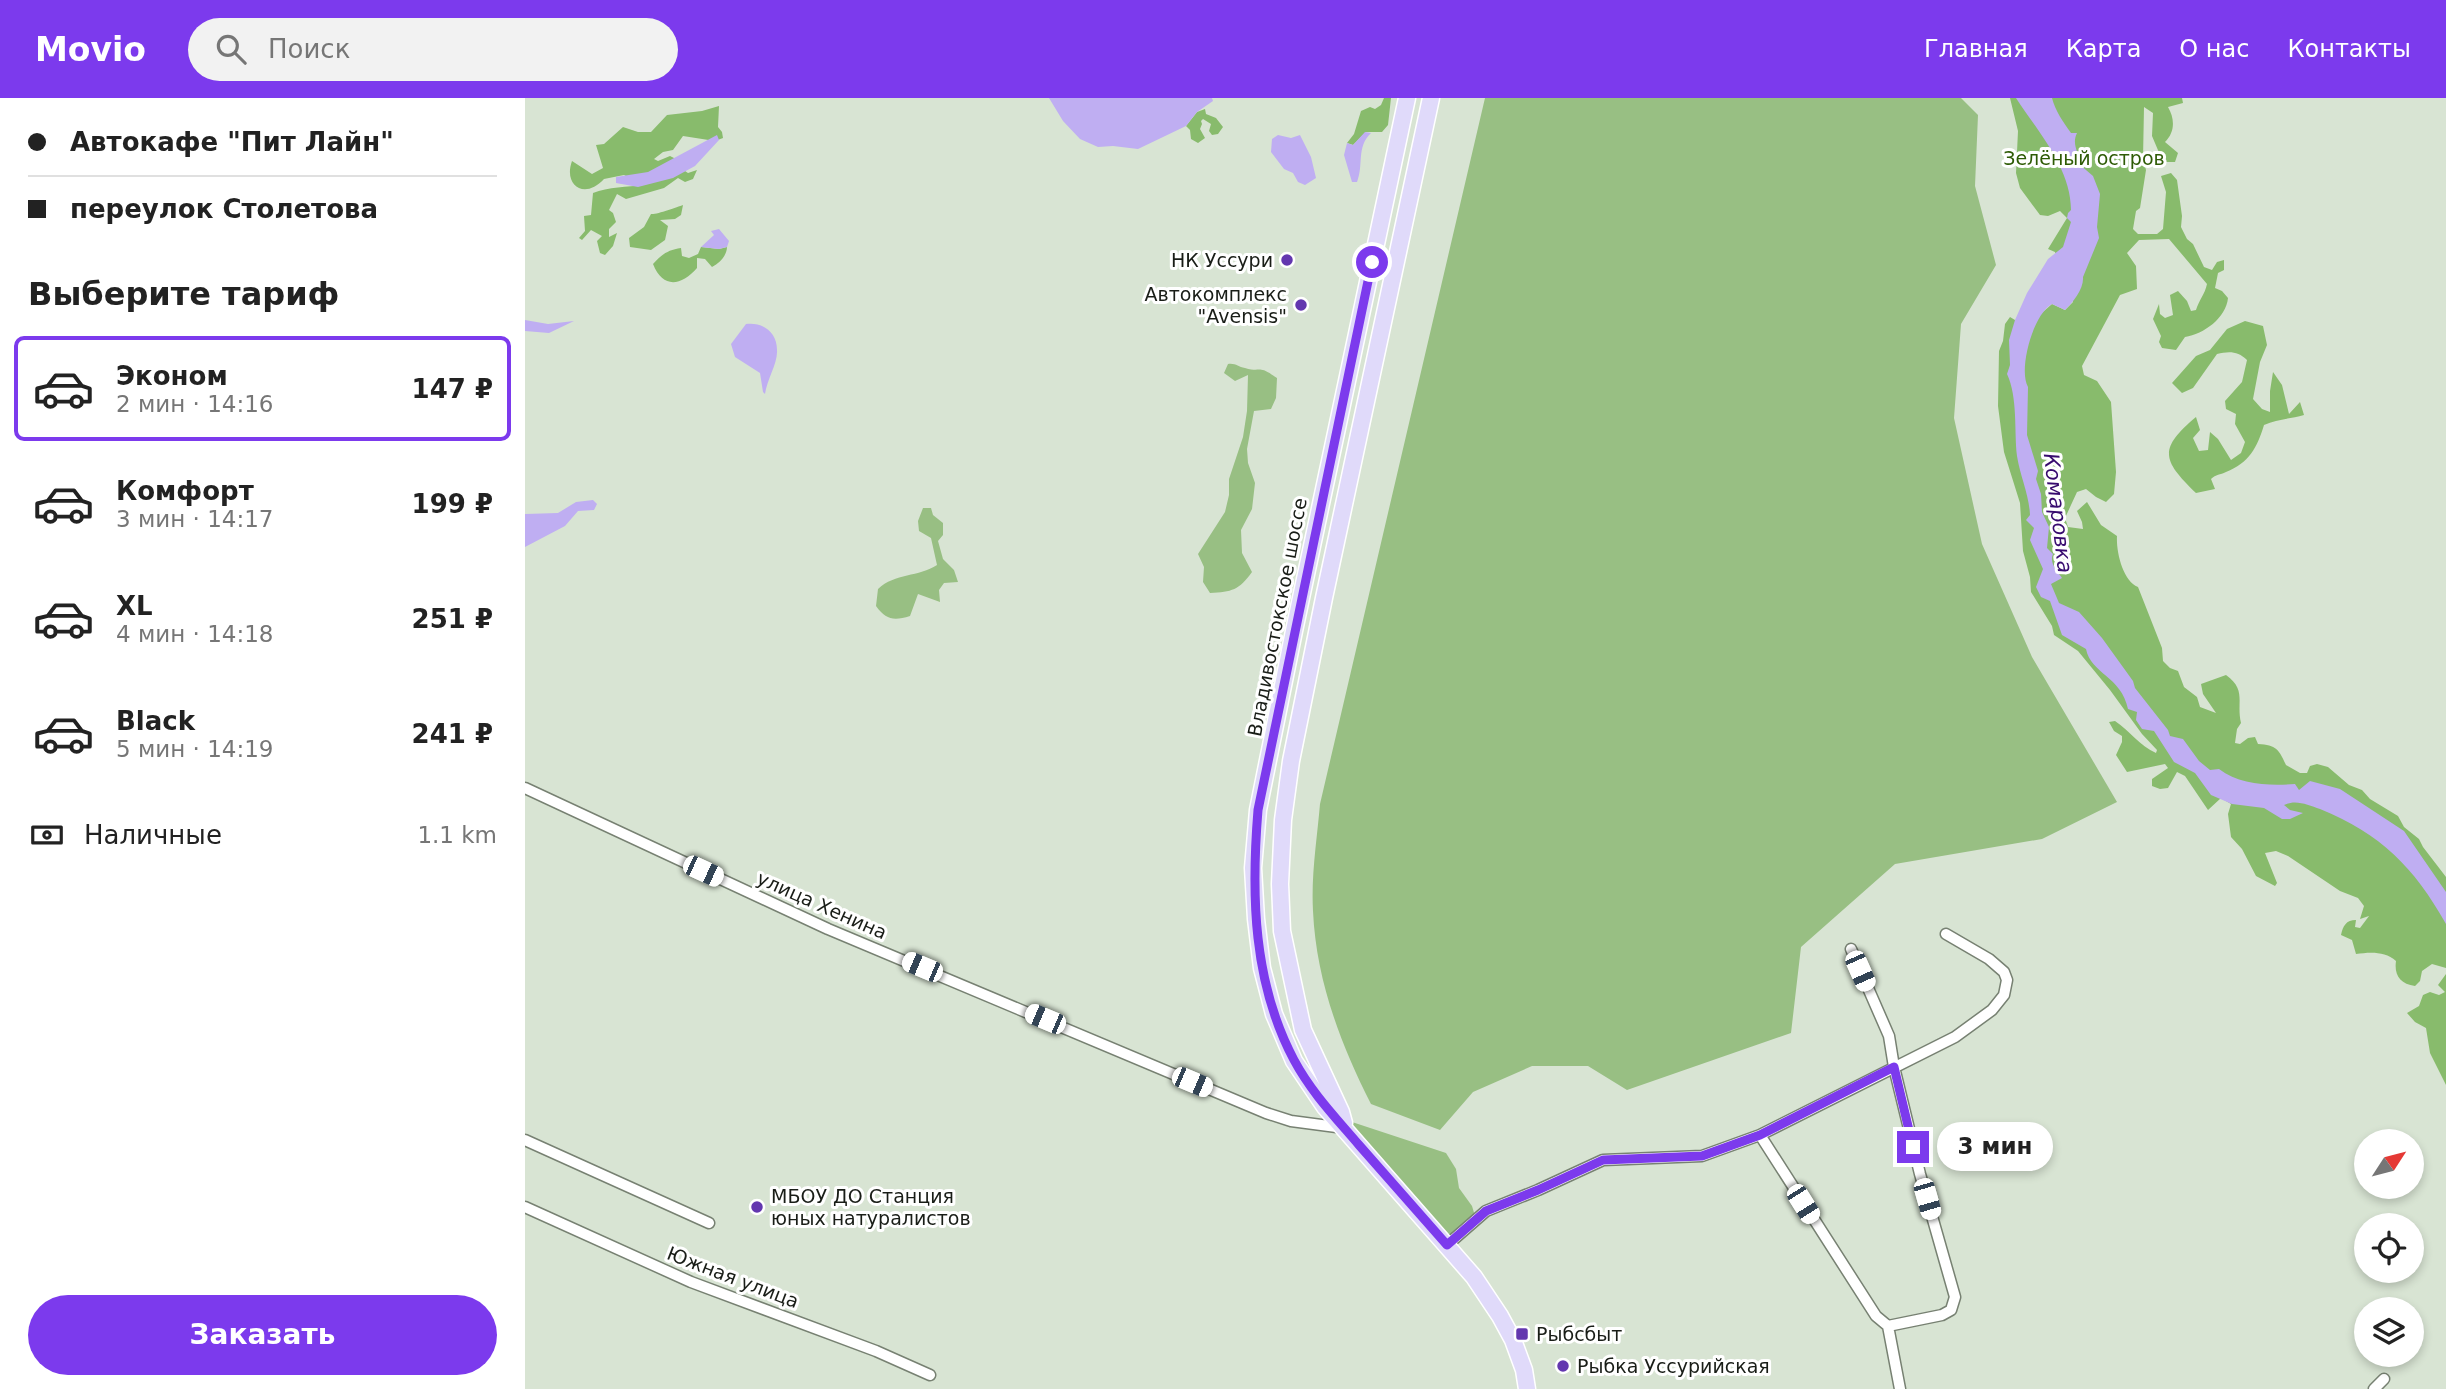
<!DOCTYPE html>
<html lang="ru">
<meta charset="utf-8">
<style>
body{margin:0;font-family:"DejaVu Sans",sans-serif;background:#f2f2f2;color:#222;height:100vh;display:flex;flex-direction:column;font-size:26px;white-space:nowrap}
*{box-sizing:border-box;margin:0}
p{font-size:23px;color:#767676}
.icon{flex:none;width:38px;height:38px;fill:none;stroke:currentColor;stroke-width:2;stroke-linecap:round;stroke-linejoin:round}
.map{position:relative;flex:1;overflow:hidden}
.side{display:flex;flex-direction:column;background:#fff;width:525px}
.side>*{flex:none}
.banner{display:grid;align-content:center;height:154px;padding:0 28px;background:#fff}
.needle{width:46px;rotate:54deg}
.buttons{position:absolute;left:1829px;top:1031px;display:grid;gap:14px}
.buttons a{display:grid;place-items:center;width:70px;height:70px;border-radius:50%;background:#fff;box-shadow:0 4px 10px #0003;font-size:35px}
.end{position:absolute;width:32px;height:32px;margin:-16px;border:9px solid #7c3aed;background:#fff;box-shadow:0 0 0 4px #fff}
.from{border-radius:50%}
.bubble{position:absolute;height:49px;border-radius:24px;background:#fff;box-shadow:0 4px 10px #0003;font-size:23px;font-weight:700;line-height:49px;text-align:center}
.car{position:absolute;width:21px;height:42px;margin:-21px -10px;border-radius:9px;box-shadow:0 0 5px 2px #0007;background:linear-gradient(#fff 24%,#345 0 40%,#fff 0 76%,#345 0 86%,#fff 0)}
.banner b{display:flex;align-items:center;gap:24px;height:66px;font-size:26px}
.banner b+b{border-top:2px solid #e0e0e0}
.banner i{width:18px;height:18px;background:#222}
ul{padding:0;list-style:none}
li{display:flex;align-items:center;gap:21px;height:105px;margin:0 14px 10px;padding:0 14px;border:4px solid transparent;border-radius:10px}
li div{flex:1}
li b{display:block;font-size:26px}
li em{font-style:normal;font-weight:700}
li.selected{border-color:#7c3aed}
li>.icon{width:63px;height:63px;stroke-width:1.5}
h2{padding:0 28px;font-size:32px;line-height:84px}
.pay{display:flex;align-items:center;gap:18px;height:77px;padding:0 28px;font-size:26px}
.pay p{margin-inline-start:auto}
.cta{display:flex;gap:14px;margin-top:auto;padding:14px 28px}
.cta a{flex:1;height:80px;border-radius:42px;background:#7c3aed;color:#fff;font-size:28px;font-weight:700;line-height:80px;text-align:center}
header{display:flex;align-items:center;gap:42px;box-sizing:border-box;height:98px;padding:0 35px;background:#7c3aed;color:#fff}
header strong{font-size:33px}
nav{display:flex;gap:38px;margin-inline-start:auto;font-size:24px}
.search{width:490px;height:63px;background:#f2f2f2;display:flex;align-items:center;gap:18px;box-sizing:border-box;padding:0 24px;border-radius:38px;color:#767676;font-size:26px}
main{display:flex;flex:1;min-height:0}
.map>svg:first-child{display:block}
.green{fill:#98bf83}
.forest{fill:#88bb6c}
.water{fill:#bfaef2}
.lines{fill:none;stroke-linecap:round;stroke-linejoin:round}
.minor-casing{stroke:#778172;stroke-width:13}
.trunk-casing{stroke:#fff;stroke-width:19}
.minor{stroke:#fff;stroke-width:10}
.trunk{stroke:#e0dafa;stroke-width:16}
.route{stroke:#7c3aed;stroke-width:9}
.poi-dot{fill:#6337af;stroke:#fff;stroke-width:2.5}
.labels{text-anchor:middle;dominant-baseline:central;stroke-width:6;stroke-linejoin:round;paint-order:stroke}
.park-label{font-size:19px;fill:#2e5b05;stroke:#fff}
.poi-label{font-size:19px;fill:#191d17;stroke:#fff;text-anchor:start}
.street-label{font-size:19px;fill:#191d17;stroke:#fff}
.water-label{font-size:21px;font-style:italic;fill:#370b6e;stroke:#fff}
</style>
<header>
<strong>Movio</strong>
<div class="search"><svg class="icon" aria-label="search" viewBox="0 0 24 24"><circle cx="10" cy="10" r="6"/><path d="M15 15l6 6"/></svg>Поиск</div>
<nav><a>Главная</a><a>Карта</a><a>О нас</a><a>Контакты</a></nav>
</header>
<main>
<section class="side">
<div class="banner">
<b><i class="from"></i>Автокафе &quot;Пит Лайн&quot;</b>
<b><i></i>переулок Столетова</b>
</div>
<h2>Выберите тариф</h2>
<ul>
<li class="selected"><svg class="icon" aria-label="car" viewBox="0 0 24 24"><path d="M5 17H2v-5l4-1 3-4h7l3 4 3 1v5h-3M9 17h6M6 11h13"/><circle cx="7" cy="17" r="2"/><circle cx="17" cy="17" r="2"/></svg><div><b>Эконом</b><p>2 мин · 14:16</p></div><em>147 ₽</em></li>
<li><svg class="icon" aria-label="car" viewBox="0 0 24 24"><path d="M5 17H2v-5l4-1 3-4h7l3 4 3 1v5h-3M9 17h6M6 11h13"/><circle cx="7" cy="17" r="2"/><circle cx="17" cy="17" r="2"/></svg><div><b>Комфорт</b><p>3 мин · 14:17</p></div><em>199 ₽</em></li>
<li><svg class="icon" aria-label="car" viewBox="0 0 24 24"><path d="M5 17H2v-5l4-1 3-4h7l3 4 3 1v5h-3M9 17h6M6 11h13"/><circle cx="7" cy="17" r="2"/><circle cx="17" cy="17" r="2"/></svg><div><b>XL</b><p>4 мин · 14:18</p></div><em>251 ₽</em></li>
<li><svg class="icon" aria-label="car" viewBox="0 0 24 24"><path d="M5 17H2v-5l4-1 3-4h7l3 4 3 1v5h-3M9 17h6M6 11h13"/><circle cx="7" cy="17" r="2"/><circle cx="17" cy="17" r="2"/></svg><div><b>Black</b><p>5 мин · 14:19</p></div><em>241 ₽</em></li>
</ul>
<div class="pay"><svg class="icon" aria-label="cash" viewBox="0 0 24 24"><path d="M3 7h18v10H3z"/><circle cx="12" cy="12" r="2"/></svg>Наличные<p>1.1 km</p></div>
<div class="cta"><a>Заказать</a></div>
</section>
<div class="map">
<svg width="1921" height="1291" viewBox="0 0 1921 1291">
<rect width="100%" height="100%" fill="#d8e4d3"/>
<!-- green -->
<path class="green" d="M960,0H1436L1453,17L1450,88L1471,167L1436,226L1429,320L1457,446L1507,559L1592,704L1517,741L1370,766L1276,849L1266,935L1102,992L1063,968H1007L948,994L915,1032L846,1006C815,945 791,881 788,813C786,777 792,741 795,706Z
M703,266C711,265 713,269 720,270C737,275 732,266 752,280L751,300L746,311L729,313L722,351L723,365L730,385L727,411L716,432L717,455L727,474C714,492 707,494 685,495L678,484L679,469L673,456L700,414L704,397V381L718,339L722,313L723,277L710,283L699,275Z
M398,410H406L408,417L418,425V437L413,443L418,461L429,472L433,484L419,485L414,492L415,504L393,496L385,518C369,523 361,522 351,508L353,491C370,475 394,479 412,467L406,440L394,433L393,423Z
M827,1024L921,1055L931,1071L934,1090L947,1108L950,1118L926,1139L829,1031Z"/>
<!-- forest -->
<path class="forest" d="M859,0H866L863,27L857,34H841L828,47L822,45L829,36L836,13L845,9L850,11L856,7Z
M1485,0H1657L1658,5L1643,9C1650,21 1650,34 1640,44L1653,55L1650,64H1638L1627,38L1628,15L1619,9L1618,61L1621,72L1615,110L1611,113L1608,131L1613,136H1632L1638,131L1641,94L1636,78L1646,75L1652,82L1657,118L1656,129L1662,141L1668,146L1679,169L1687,172L1692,164L1699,162V172L1693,175L1690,190L1697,193L1703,200C1701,220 1679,236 1660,239L1651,252L1637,250L1634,244L1636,238L1628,221L1634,206L1635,216L1640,220L1648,217L1645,197L1653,193L1662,203L1666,213L1671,212C1674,202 1680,196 1682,186L1644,141L1614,142L1602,155L1611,168L1612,191L1595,197L1557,268L1559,277L1572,283L1586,304L1591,374L1589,396L1581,404L1571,399L1561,391L1552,394L1540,420L1543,429L1558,431L1557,424L1552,413L1562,404L1576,427L1592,438C1591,454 1598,483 1613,489L1637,550L1638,563L1645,570L1653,573L1659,589L1672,599L1675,609L1691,615L1678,596L1676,586L1701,577C1722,592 1711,604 1716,625L1712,631L1710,645L1715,646L1723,640L1730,639L1733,646C1752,647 1754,652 1761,667L1775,675H1782L1785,668L1792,666L1803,669L1824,687L1837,692L1845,701L1873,718L1879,729L1894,741L1898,749L1921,779V870L1907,866L1897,873L1895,883L1890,888C1875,886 1869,877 1871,863C1860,853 1845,854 1831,856L1827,842L1816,837C1818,828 1821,822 1831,822L1830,829L1835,830L1844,818L1835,821L1839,808L1833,800L1815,793L1763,758L1751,753L1740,755L1752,785L1750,788L1731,778L1717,751L1706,739L1703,716L1706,706L1696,700L1683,712L1660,678L1652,674L1643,690L1635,691L1627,688V681L1643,670L1640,666L1602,674L1591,657L1597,644V638L1589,633L1584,624L1590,623C1605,633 1615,648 1631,655L1632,652L1617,636L1585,592L1553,553L1529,537L1527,528L1506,494L1505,479L1498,453L1495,405L1479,354L1473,308L1474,253L1478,243L1480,226L1485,219L1490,222L1512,219L1527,206L1540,212L1548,204L1530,154L1523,151L1542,120L1535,113L1523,118L1515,117L1495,90L1491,75L1493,33Z
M194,8L193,29L197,34L198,40L190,43L158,38L148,52L138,54L129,61L133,63L145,58L157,64V71L163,75L172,72L168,81L160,84L153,80L139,90L101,101L92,96L84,112L88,115L91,124L84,131V139L92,135L88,148L80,157L75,155L72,143L77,138L66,132L57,142L54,140L60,133L59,118L66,117L68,95C83,89 103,89 118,87L99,77L79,81C60,102 38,88 47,63L67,76L78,70L71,47L79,46L98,29L113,34H126L142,17L177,13Z
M680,11L681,16L691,20L698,29L693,36L687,37L684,33L686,26L678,21L676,23L677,26L675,31L680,40L673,45L666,41L665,32L661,28L672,14Z
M158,107L156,117L150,121L135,122L143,128L140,142L126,152L105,149L104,140L119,129L126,116C131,117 152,109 158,107Z
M176,149L194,151L202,149C202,157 195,165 187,169L180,161L172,160V170C156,188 138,191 128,166C137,156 143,152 156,150L157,158L164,160L173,156Z
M1720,223L1738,228L1742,247L1735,264L1728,301L1737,311L1745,314V293L1748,274L1757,287L1764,316L1775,304L1779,317C1765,321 1752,321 1739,327C1732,350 1724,365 1701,374C1695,377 1691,376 1686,381L1690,391L1671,395C1637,362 1633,351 1671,319L1675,332L1668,340L1674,353L1683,352L1685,334L1693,341L1706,362L1716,355L1720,344L1710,326L1711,316L1701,311L1700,303L1717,284L1722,262C1713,253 1704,253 1692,256L1668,290L1657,295L1647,285L1671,258L1685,252L1702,231Z
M1921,876V987L1905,955L1901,930L1890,924L1882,915L1894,908L1898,897L1905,894L1914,897L1920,894L1913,887Z"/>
<!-- water -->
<path class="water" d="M524,0H687L688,3L672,14L661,28L613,51L588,48L573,49L555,41L538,23Z
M1491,0H1527C1530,12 1538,24 1546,35H1552C1546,47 1555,55 1554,66L1568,78L1575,96L1572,129L1574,140L1558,179C1559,191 1548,204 1540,212L1527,206C1508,216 1493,272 1503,289L1502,337L1513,373L1511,381L1516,396L1517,414L1524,429L1522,450L1528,456C1524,465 1532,473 1537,480L1526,486L1534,505L1554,514L1577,540L1608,583L1610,590L1643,632L1645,638L1658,641L1674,663L1685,672L1694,671C1715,687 1745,688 1770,686L1774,692L1785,683L1815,691L1879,733L1921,794V826C1889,769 1856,736 1795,711C1783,707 1771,701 1759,707L1765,712L1778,715L1765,721H1757L1739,710L1707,706L1686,697L1670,675L1649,664L1629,633L1617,631L1611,622L1612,614L1603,611C1596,578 1566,576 1561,551L1537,537L1525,503L1516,499L1511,489L1518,471L1505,442L1509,430L1501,422L1505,417C1504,396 1495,378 1492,358C1489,332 1493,300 1482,276L1485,267L1484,242L1490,222L1502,195L1523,161L1538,149L1546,124L1542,120L1543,115L1546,112C1546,70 1513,34 1491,0Z
M840,34L846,35C831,49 839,67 832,84H827L819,57L822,45L828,47Z
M192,37L194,42L170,68L148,80L113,89L91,85V79L123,74Z
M753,37L766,40L775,37L786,59L791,80L780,87L773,84L768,75L759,71L746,54L747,41Z
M194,131L204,143L202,149L194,151L176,149L189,137L186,133Z
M0,222L23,226L49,223L24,235L0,233Z
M221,226C238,224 252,234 252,252C253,265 242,281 240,296L238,294L235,275L210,259L206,246Z
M68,402L72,406L69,412L53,413L40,428L0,449V416L33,415L51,404Z"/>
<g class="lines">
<defs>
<path id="minor" d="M0,690L303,831L741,1015L766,1023L819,1030
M1235,1037L1351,1218L1363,1228L1417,1217L1426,1212L1430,1199L1395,1076L1369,969L1364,938L1326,851
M0,1042L184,1125
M0,1109L166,1184L351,1253L405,1277
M922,1147L961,1113L1013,1092L1078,1062L1177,1058L1235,1037L1430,939L1467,912L1479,897L1482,882L1479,874L1464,861L1421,836
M1363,1228L1375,1291
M1849,1291L1859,1281"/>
<path id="trunk" d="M882,0L769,533L733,712L728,770L731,821L737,870L749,916L769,963L800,1009L949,1179L975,1218L988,1242L999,1272L1002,1291
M819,1025L816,1014L778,932L757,833L755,786L758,722L766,663L799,500L906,0"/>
</defs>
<!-- minor casing -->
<use href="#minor" class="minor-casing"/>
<!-- trunk casing -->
<use href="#trunk" class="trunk-casing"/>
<!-- minor -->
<use href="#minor" class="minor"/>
<!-- trunk -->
<use href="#trunk" class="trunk"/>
</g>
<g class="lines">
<!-- route -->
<path class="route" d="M847,164L733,712C726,797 728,885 769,962C786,994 811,1020 834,1047C863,1080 893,1114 922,1147L961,1113L1013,1092L1078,1062L1177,1058L1235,1037L1369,969L1388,1049"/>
</g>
<!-- markers -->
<g class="poi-dot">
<circle cx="762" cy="162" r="7"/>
<circle cx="776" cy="207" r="7"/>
<circle cx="232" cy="1109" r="7"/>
<rect x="990" y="1229" width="14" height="14" rx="3.5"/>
<circle cx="1038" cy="1268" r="7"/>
</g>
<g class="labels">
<!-- park labels -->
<g class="park-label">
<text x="1559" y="60">Зелёный остров</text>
</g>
<!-- poi labels -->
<g class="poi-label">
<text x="748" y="162" text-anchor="end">НК Уссури</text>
<text x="762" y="196" text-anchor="end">Автокомплекс<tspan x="762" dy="22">"Avensis"</tspan></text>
<text x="246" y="1098">МБОУ ДО Станция<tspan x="246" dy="22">юных натуралистов</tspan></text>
<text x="1011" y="1236">Рыбсбыт</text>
<text x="1052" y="1268">Рыбка Уссурийская</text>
</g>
<!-- street labels -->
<g class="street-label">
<text transform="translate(752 519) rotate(-79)">Владивостокское шоссе</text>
<text transform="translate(297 807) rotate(24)">улица Хенина</text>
<text transform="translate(208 1179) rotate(21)">Южная улица</text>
</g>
<!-- water labels -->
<g class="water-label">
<text transform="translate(1533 415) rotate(83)">Комаровка</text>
</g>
</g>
</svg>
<div class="buttons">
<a><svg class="needle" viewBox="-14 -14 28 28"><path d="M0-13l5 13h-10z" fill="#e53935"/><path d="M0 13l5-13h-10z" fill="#767676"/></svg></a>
<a><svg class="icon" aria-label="locate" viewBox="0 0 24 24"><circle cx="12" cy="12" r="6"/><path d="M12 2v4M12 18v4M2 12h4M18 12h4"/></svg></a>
<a><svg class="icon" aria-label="layers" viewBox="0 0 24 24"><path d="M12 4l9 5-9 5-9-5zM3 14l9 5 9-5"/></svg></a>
</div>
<i class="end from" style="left:847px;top:164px"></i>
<i class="end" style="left:1388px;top:1049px"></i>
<div class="bubble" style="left:1412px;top:1024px;width:116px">3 мин</div>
<i class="car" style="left:178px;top:773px;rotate:115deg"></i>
<i class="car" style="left:397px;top:869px;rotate:293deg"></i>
<i class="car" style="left:1335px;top:873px;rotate:156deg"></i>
<i class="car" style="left:520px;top:921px;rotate:293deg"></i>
<i class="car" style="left:667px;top:984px;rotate:113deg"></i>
<i class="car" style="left:1402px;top:1101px;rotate:164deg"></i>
<i class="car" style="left:1278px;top:1106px;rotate:148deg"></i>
</div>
</main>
